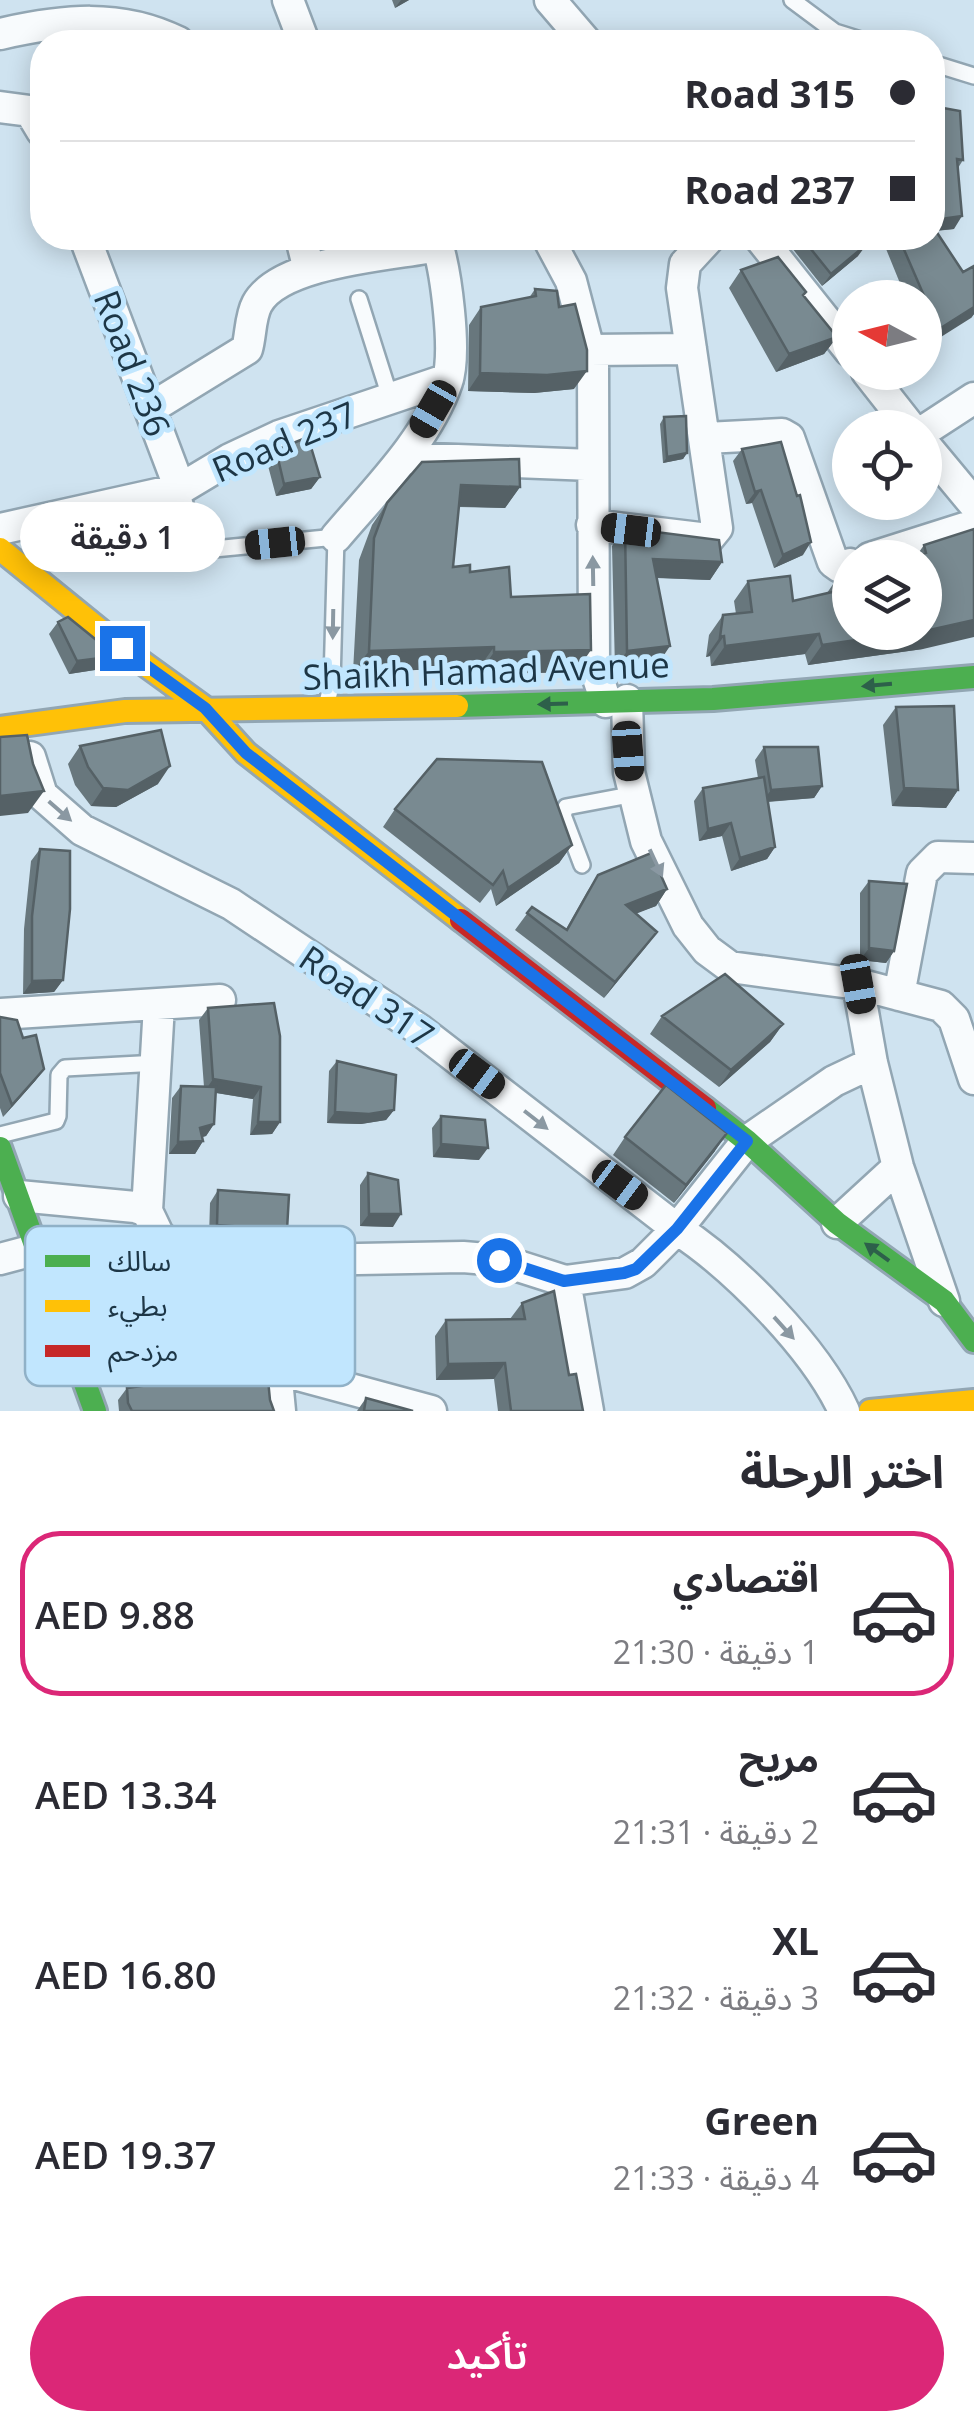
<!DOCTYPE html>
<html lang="ar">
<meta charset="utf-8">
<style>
body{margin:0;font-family:"Open Sans","Noto Sans Arabic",sans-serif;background:#f2f2f3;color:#2b2b33;direction:rtl;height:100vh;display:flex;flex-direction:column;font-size:38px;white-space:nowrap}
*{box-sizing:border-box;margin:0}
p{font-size:32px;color:#7c7c81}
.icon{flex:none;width:55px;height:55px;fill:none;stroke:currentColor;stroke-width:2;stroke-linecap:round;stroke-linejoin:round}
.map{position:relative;height:1411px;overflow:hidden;direction:ltr}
.sheet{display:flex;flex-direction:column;background:#fff;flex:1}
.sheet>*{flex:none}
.guide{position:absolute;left:30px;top:30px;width:915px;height:220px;border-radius:40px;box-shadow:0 5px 25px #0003;direction:rtl;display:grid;align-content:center;height:220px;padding:0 30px;background:#fff}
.needle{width:65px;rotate:277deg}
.fabs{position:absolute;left:832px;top:280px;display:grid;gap:20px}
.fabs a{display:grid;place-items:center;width:110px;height:110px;border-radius:50%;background:#fff;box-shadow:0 5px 25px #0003;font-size:50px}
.end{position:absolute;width:45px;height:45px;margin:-22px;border:12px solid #1a73e8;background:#fff;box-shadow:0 0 0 5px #fff}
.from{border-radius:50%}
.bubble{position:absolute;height:70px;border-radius:35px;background:#fff;box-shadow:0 5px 25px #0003;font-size:32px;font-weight:600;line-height:70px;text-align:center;direction:rtl}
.car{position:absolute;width:30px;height:60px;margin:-30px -15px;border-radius:12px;box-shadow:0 0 8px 2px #0007;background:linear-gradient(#222 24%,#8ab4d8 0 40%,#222 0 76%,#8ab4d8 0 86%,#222 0)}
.guide b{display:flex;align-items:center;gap:35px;height:95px;font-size:38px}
.guide b+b{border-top:2px solid #e1e1e2}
.guide i{width:25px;height:25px;background:#2b2b33}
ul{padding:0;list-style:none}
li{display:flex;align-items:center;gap:30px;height:165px;margin:0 20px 15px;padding:0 10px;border:5px solid transparent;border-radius:40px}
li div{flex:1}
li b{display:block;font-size:38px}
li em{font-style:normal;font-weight:600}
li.current{border-color:#db2777}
li>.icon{width:90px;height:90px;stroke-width:1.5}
h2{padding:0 30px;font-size:45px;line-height:120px}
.cta{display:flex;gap:20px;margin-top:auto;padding:20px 30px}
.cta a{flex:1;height:115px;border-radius:60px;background:#db2777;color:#fff;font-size:40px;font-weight:600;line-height:115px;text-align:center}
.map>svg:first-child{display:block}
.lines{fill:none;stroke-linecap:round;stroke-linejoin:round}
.lane-casing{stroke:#92a6b3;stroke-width:20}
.street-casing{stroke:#92a6b3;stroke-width:35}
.fast-casing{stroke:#92a6b3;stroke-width:28}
.slow-casing{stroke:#92a6b3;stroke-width:28}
.jam-casing{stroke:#92a6b3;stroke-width:28}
.lane{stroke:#f8fbfd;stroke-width:15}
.street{stroke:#f8fbfd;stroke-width:30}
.fast{stroke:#4caf50;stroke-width:22}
.slow{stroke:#ffc107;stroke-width:22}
.jam{stroke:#c62828;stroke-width:22}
.wall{fill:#68777d}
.shaded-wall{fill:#556166}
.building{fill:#798a91;stroke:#556166;stroke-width:2.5}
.oneway{fill:#8a98a2}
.oneway2{fill:#2d604a}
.route{stroke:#1a73e8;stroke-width:12}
.labels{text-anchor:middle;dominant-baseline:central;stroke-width:10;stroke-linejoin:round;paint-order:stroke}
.street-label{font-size:35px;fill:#1d3646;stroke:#c1e6fe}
.key{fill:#c1e6fe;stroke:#90b1c7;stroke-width:2.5}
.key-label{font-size:28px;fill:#1d3646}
</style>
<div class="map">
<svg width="974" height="1411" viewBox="0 0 974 1411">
<rect width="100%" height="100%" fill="#cfe3f0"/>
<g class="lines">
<defs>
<path id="lane" d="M792,0L835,32L867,42
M932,63L974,76
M359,299L390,397
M180,489L196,536L214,549L336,537L332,682L326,707
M582,865L563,815L566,807L635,794
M0,1135L56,1121L58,1116L59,1075L65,1068L158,1063"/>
<path id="street" d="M288,0L304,42
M550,0L586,42
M0,34C62,20 120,13 178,42
M0,107L30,111L42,131
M85,238L180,489
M301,238L309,270
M548,238L571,281L593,365L594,666L606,702
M760,238L850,351
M590,350L691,349
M867,372L911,428
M151,408L247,349C251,335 250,317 257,304C280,261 393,255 438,246
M925,430L974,398
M706,438L782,434L789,438L833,562L840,567L850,564
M925,445L974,504
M405,458L592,465
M592,525L708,539L717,528L682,288L685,264L709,238
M0,529L180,489L230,459L279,436L448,379
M336,537C375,491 427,440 447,382C457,353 446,267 435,238
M870,558L974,525
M627,700L629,772L646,841L688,926L707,950L730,967L858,984L941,1006L954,1019L974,1079
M30,757L42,795L82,830L231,904L420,1030L677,1229C735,1267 815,1348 844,1411
M858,984L872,1063L898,1167L944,1301
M899,995L922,873L938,857L974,858
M0,1014L220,1000
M19,1196L135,1207L147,1211L158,1234L171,1248L196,1255L253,1261L463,1257L499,1260L565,1281L625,1273L643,1263L677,1229L747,1141L834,1081L872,1063
M147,1211L159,1005
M837,1223L898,1167
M0,1259L34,1250
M253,1261L276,1369L431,1411
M565,1281L588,1411
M276,1369L280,1411"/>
<path id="fast" d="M457,706L713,699L974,677
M705,1108L747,1141L837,1223L944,1301L974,1341
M0,1148L95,1411"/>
<path id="slow" d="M0,549L122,648L205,708L246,753L461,920
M0,728L125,711L457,706
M870,1411L974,1401"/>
<path id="jam" d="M461,920L705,1108"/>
</defs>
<!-- lane casing -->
<use href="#lane" class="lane-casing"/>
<!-- street casing -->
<use href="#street" class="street-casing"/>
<!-- fast casing -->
<use href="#fast" class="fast-casing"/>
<!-- slow casing -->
<use href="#slow" class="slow-casing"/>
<!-- jam casing -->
<use href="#jam" class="jam-casing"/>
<!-- lane -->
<use href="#lane" class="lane"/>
<!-- street -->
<use href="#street" class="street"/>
<!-- fast -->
<use href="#fast" class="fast"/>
<!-- slow -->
<use href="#slow" class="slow"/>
<!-- jam -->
<use href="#jam" class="jam"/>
</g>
<!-- wall -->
<path class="wall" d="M392,0H409L395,8Z
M932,106L963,160L958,168L954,229L936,231L963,272L974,266V314L971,318L925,298H906L882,239L883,238H932Z
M799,238H862L858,256L822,286L792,248Z
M741,270L803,295L837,337L824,354L776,372L729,288Z
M535,289L559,307L574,389L534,393L468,391L469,325L481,307L529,298Z
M664,417L687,453L683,459L663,463L660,424Z
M742,449L797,496L803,555L774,568L752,503L746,504L733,461Z
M276,450L320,477L311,489L276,496L267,462Z
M520,487L505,508L459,507L453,567L470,572L511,597L576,672L479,674V668L353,672L359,560L372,525L387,503Z
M625,528L722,562L710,580L656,578L658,664L615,669L612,546Z
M974,529L923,649L808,665L805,654L711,666L710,656L706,657L709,635L723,615L736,614L734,601L748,581L793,601L827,593L838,577L917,555L924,545Z
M58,622L116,656L108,668L69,674L49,634Z
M896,707L958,790L946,808L892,806L883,725Z
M80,746L158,784L116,807L91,806L75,785L68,764Z
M764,747L822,786L814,798L768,802L775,847L767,859L731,871L722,836L699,841L694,801L703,788L758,778L755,760Z
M395,809L572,845L559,863L496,906L491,889L480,903L383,827Z
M40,849L63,980L54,992L23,994L24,929L31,861Z
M598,875L667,889L656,906L636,913L657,932L604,998L515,930L532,907L566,929L587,892Z
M869,881L894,951L886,963L860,960V893Z
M274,1003L280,1122L272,1134L250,1135L253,1099L216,1093L214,1124L206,1136L202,1137L203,1141L195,1154H169L172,1098L181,1086L204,1087L199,1020L208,1008Z
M662,1016L783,1024L770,1042L719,1087L650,1034Z
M0,1017L23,1038L44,1069L35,1081L3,1117L0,1108Z
M337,1061L394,1110L386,1120L361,1124L327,1123L329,1071Z
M441,1116L479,1160L433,1157L432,1128Z
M625,1137L715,1151L674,1203L613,1155Z
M368,1173L393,1227L360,1226V1185Z
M218,1190L287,1230L278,1242L209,1237L210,1203Z
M92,1261L157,1319L91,1329L80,1279Z
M283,1271L306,1300L316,1320L310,1330L288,1335L276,1280Z
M226,1301L274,1411H119L118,1400L127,1388L200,1378L228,1365L217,1313Z
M522,1303L569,1375L583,1411H498L494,1379L436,1380L435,1336L446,1320L510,1319Z
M366,1398L413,1411H357Z"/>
<!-- shaded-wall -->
<path class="shaded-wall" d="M401,0H409L395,8Z
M962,216L954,229L932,231L934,220Z
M867,244L858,256L822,286L831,274Z
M974,305V314L971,318L925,347V338Z
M837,337L824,354L776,372L789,354Z
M587,371L574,389L534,393L468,391L480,373Z
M687,453L683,459L663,463L667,457Z
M320,477L311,489L276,496L284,484Z
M461,485L520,487L505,508L446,506Z
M761,490L752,503L746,504L755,492Z
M811,542L803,555L774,568L783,555Z
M653,559L722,562L710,580L640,577Z
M974,620V637L923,649L808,665L822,645L911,632H925V631Z
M819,634L805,654L711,666L725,646Z
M724,636L710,656L706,657L720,637Z
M670,646L658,664L615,669L627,651Z
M494,647L479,668L353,672L369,651Z
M591,650L576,672L479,674L494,652Z
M116,656L108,668L69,674L77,661Z
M170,766L158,784L116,807L91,806L103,788Z
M822,786L814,798L762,802L771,790Z
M904,788L958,790L946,808L892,806Z
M44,791L28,813L0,816V796Z
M731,823L722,836L699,841L708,829Z
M572,845L559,863L496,906L508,888Z
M775,847L767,859L731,871L740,858Z
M667,889L656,906L615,922L626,905Z
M657,932L645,948L604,998L615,982Z
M869,948L894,951L886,963L860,960Z
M63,980L54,992L23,994L32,981Z
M783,1024L770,1042L719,1087L731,1070Z
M44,1069L35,1081L3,1117L12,1105Z
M213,1079L261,1087L253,1099L205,1091Z
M394,1110L386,1120L361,1124L327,1123L335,1112Z
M258,1122H280L272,1134L250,1135Z
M214,1124L206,1136L191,1140L200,1128Z
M727,1133L715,1151L674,1203L686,1185Z
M203,1141L195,1154H169L178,1142Z
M441,1144L488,1148L479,1160L433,1157Z
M369,1214H401L393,1227L360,1226Z
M217,1225L287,1230L278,1242L209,1237Z
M169,1301L157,1319L91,1329L104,1311Z
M316,1320L310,1330L288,1335L295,1325Z
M505,1363L494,1379L436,1380L448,1364Z"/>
<!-- building -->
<path class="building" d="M932,106L960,111L963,160L957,159L962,216L934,220Z
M932,225L963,272L974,266V307L925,338V298L899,238H932Z
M802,238H862L867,244L831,274Z
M778,257L806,292L803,295L837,337L789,354L741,270Z
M535,289L557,291L559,307L575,304L587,350V371L547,375L480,373L481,307L536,296Z
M686,416L687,453L667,457L664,417Z
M308,437L320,477L284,484L276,450Z
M781,442L797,496L800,495L811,542L783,555L761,490L755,492L742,449Z
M519,459L520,487L461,485L453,567L470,565V572L509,567L511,597L590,594L591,650L494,652V647L369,651L374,538L387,503L422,462Z
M625,528L719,540L722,562L653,559L670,646L627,651Z
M974,529V620L925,631V558H909L926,553L924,545Z
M850,574V632H911L822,645L819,634L725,646L724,636L720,637L723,615L752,612L748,581L790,576L793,601L841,590L838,577Z
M68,617L116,656L77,661L58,622Z
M954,706L958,790L904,788L896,707Z
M161,730L170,766L128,790L103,788L88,767L80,746Z
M27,735L33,764L44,791L0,796V737Z
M764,747H818L822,786L771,790Z
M437,759L542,762L572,845L508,888L503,871L493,885L395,809Z
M764,777L775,847L740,858L731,823L708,829L703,788Z
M40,849L70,851V909L63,980L32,981V916Z
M651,853L667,889L626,905L657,932L615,982L527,913L532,907L567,930L598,875Z
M869,881L907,884L894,951L869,948Z
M725,974L783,1024L731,1070L662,1016Z
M274,1003L280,1036V1122H258L261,1087L213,1079L208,1008Z
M0,1017L17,1020L23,1038L36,1035L44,1069L12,1105L0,1073Z
M337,1061L396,1075L394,1110L369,1114L335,1112Z
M666,1085L727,1133L686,1185L625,1137Z
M181,1086L216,1087L214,1124L200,1128L203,1141L178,1142Z
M441,1116L485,1120L488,1148L441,1144Z
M368,1173L398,1180L401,1214H369Z
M218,1190L289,1195L287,1230L217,1225Z
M554,1291L569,1375L576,1374L583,1411H511L505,1363L448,1364L446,1320L525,1319L522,1303Z
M253,1295L266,1359L270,1400L274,1411H132L128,1403L127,1388L200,1378L238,1360L226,1301Z
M366,1398L413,1411H364Z"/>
<!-- one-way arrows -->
<defs><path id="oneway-solid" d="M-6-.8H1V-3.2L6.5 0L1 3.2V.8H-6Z" transform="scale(2.5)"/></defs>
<g class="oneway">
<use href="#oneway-solid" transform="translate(593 571) rotate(-91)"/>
<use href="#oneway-solid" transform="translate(333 624) rotate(91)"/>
<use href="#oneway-solid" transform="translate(60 811) rotate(41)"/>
<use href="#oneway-solid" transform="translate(656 863) rotate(65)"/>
<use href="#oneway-solid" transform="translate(536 1120) rotate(38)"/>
<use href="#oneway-solid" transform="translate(784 1328) rotate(48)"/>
</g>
<g class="oneway2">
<use href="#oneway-solid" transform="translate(877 685) rotate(175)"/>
<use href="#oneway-solid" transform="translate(553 704) rotate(178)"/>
<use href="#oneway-solid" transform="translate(877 1252) rotate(-144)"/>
</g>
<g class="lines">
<!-- route -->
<path class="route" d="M122,648L205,708L246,753L747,1141L677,1229L636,1269L624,1273L564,1281L499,1260"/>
</g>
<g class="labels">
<!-- street labels -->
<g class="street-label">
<text transform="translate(133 363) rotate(69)">Road 236</text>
<text transform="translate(284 441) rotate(-23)">Road 237</text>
<text transform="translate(486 670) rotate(-2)">Shaikh Hamad Avenue</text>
<text transform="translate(367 996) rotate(34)">Road 317</text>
</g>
</g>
<!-- legend -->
<rect x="25" y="1226" width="330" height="160" rx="15" class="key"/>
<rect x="45" y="1255" width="45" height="12" fill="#4caf50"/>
<rect x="45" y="1300" width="45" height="12" fill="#ffc107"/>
<rect x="45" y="1345" width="45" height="12" fill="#c62828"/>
<g class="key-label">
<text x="108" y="1271">سالك</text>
<text x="108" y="1316">بطيء</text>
<text x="108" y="1361">مزدحم</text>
</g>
</svg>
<div class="fabs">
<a><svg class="needle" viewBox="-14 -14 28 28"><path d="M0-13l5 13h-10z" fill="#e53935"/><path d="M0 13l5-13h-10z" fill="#7c7c81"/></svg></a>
<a><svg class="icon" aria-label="locate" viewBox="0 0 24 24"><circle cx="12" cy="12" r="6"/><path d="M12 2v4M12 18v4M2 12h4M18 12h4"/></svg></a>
<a><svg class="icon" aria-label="layers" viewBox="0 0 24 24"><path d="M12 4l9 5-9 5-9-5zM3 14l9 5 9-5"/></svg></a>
</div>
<i class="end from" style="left:499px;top:1260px"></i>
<i class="end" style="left:122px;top:648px"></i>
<div class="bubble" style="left:20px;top:502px;width:205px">1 دقيقة</div>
<i class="car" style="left:433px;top:409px;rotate:210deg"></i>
<i class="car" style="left:631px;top:530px;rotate:277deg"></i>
<i class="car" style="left:275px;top:543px;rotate:264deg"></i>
<i class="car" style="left:628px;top:751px;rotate:176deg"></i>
<i class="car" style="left:858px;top:984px;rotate:170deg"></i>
<i class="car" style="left:477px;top:1074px;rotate:127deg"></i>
<i class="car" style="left:620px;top:1185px;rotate:127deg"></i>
<div class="guide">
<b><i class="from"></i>Road 315</b>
<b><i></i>Road 237</b>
</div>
</div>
<section class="sheet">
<h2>اختر الرحلة</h2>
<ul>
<li class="current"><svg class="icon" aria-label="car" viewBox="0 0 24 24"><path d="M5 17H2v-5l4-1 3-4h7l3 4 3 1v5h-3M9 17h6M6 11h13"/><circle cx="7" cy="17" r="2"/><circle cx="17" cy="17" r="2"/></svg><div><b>اقتصادي</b><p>1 دقيقة · 21:30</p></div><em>AED 9.88</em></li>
<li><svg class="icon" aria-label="car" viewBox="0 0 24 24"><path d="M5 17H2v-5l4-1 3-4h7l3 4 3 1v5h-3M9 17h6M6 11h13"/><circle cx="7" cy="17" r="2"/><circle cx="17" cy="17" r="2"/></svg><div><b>مريح</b><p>2 دقيقة · 21:31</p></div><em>AED 13.34</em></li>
<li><svg class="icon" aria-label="car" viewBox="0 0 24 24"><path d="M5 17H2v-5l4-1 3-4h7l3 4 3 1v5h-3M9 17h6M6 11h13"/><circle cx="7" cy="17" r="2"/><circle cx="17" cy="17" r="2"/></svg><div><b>XL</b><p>3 دقيقة · 21:32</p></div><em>AED 16.80</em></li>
<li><svg class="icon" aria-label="car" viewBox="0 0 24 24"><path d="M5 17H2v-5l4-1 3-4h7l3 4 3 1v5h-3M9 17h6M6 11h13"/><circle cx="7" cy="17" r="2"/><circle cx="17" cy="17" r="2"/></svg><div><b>Green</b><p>4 دقيقة · 21:33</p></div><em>AED 19.37</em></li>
</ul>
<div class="cta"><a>تأكيد</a></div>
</section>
